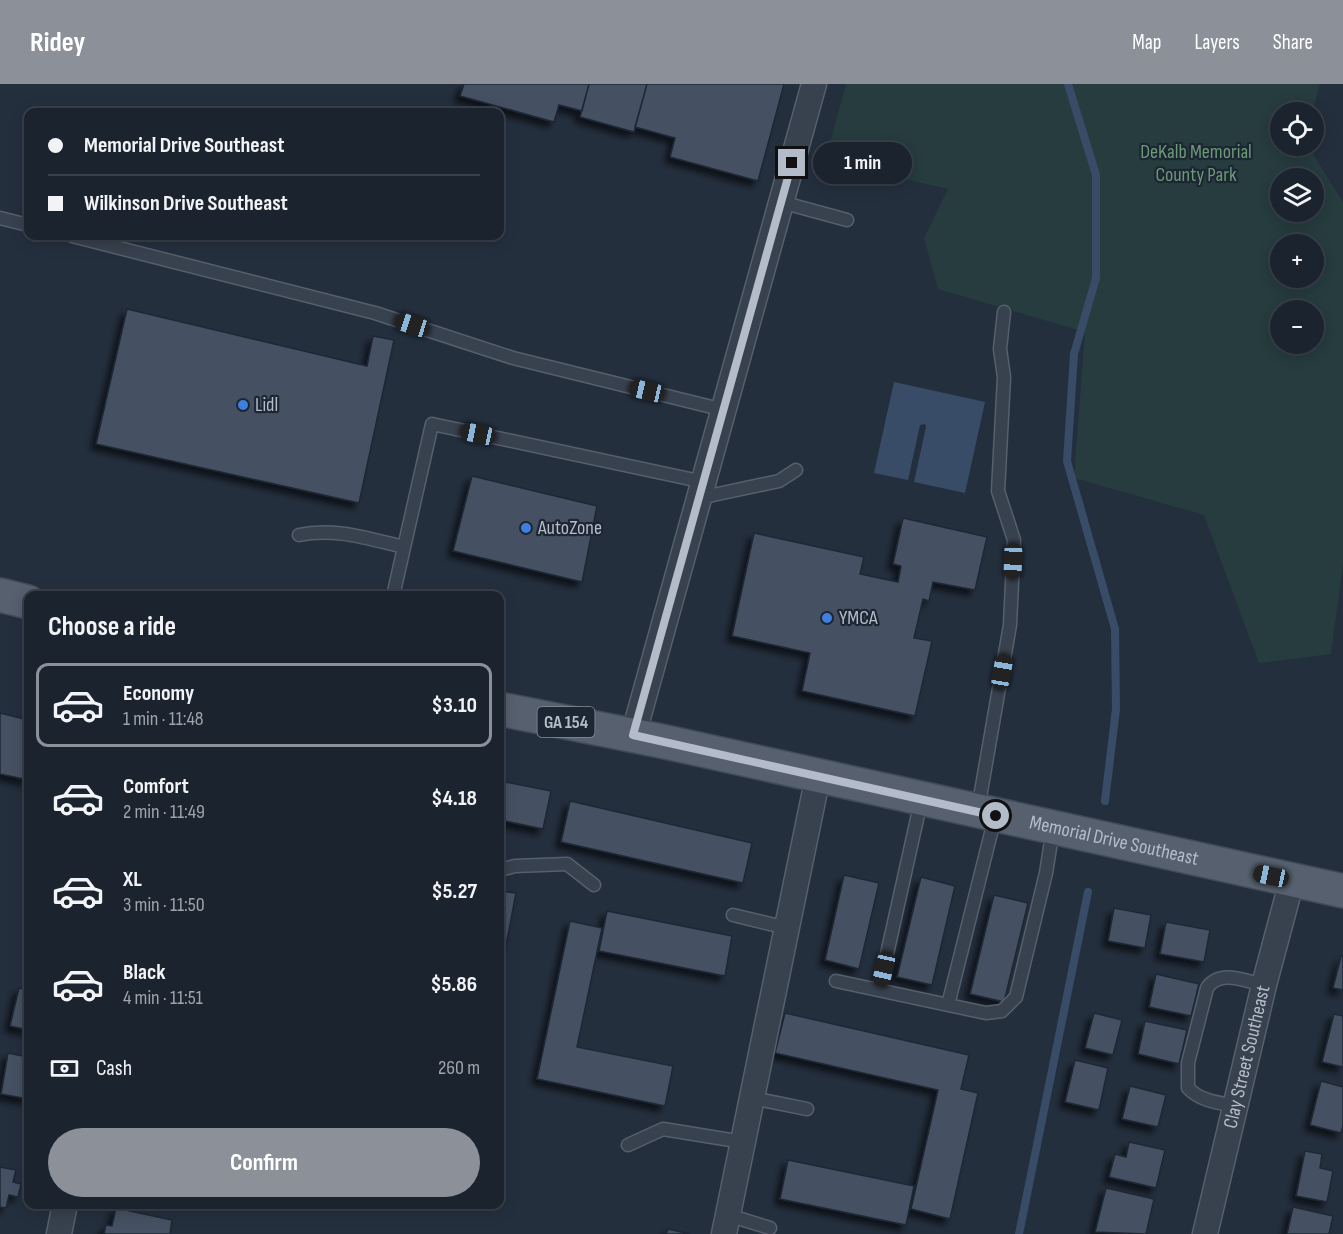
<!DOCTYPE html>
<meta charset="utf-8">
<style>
body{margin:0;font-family:"Sofia Sans Condensed",sans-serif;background:#242b36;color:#f1f3f6;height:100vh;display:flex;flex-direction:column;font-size:22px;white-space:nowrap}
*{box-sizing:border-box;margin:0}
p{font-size:20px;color:#a0a4aa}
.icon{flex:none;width:33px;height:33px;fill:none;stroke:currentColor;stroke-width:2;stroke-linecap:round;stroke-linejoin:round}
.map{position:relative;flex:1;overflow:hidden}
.panel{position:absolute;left:24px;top:507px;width:480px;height:618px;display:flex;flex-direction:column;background:#1b232e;border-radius:12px;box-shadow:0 3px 15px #0003,0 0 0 2px #39404a}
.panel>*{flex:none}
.top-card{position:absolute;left:24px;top:24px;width:480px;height:132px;border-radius:12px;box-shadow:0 3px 15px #0003,0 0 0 2px #39404a;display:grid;align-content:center;height:132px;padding:0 24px;background:#1b232e}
.fabs{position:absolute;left:1270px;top:18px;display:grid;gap:12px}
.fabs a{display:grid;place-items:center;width:54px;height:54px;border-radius:50%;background:#1b232e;box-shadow:0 3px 15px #0003,0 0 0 2px #39404a;font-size:30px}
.end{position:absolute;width:27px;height:27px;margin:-14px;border:8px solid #b4bcc9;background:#111;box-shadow:0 0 0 3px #111}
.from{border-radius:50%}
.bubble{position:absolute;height:42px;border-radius:21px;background:#1b232e;box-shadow:0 3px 15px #0003,0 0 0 2px #39404a;font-size:20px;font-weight:700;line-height:42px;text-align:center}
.car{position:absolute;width:18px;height:36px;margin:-18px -9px;border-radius:8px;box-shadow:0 0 4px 2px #0007;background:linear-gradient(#222 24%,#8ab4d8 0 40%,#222 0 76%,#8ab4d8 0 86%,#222 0)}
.top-card b{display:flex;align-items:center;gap:21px;height:57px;font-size:22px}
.top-card b+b{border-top:2px solid #39404a}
.top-card i{width:15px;height:15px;background:#f1f3f6}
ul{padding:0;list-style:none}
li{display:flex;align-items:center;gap:18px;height:84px;margin:0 12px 9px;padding:0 12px;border:3px solid transparent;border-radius:12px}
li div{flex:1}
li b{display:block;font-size:22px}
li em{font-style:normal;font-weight:700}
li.on{border-color:#8c9099}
li>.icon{width:54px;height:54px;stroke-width:1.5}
h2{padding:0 24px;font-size:27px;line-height:72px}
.pay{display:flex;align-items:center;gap:15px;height:66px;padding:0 24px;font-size:22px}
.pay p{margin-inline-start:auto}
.cta{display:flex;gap:12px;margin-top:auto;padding:12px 24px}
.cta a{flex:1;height:69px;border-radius:36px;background:#8c9099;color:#fff;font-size:24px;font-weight:700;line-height:69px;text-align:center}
header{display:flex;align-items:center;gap:36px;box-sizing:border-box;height:84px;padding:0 30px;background:#8c9099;color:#fff}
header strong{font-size:28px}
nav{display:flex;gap:33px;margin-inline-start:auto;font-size:21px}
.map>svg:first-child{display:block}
.green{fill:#263c3f;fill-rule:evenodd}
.water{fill:#394c67}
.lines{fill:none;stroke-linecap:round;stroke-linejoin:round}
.stream{stroke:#394c67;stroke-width:8}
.building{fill:#455162;stroke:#1f2835;stroke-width:1.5;filter:url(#shadow)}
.service-casing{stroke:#565f6c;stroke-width:15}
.minor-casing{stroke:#565f6c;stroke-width:27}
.primary-casing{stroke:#414a57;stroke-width:36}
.service{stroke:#38414e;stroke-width:12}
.minor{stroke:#38414e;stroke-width:24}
.primary{stroke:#56606e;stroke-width:33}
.route{stroke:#b4bcc9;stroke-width:8}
.shop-dot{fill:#3f7fe0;stroke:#1d2633;stroke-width:2}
.labels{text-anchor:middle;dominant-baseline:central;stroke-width:4.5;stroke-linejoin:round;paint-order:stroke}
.shield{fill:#1d2633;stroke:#878f9c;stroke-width:1.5}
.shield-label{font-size:18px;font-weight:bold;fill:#b4bcc9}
.park-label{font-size:20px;fill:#6b9a76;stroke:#1d2633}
.poi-label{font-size:20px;fill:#b4bcc9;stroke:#1d2633;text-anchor:start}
.street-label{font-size:20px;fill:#b4bcc9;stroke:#1d2633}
</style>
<header>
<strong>Ridey</strong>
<nav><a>Map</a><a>Layers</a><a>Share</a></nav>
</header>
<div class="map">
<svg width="1343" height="1150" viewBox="0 0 1343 1150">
<defs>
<filter id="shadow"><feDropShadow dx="-5.5" dy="5.5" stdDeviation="3" flood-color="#0009"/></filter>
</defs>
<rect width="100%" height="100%" fill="#242f3e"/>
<!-- green -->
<path class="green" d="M846,0H1320L1312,28H1281V62H1308L1343,118V480L1331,570L1259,579L1204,431L1074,394L1085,248L938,205L924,154L948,105L825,77ZM1281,94H1314V128H1281ZM1281,160H1314V194H1281ZM1281,226H1314V260H1281Z"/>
<!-- water -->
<path class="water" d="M894,298L985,318L965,409L914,398L926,343L925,340L920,341L908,396L874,389Z"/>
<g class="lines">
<!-- stream -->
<path class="stream" d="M1068,0L1096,91V194L1074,270L1067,377L1115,545L1116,625L1105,717
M1019,1150L1088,808"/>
</g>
<!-- building -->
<path class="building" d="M464,0H589L582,27L559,21L554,38L460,12Z
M589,0H647L634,48L580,33Z
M647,0H784L758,97L670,73L675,54L635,43Z
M127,225L367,282L373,252L394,256L359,419L96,360Z
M472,392L597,422L582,498L453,467Z
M903,434L987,453L975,506L933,498L929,517L923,515L914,554L932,557L915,632L802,607L810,569L732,552L754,449L864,473L860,490L898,498L901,482L893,480Z
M0,629L28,636V696L0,690Z
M500,697L551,707L543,745L500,736Z
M570,717L752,759L743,799L561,758Z
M844,791L879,799L859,885L825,876Z
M921,793L955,802L932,901L897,893Z
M500,807L516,809L500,893Z
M994,811L1028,819L1004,918L970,910Z
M1114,824L1151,831L1145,864L1108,857Z
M607,827L732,852L725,892L599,867Z
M570,837L602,844L577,963L673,982L665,1022L537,995Z
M1166,838L1210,846L1204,878L1160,870Z
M1341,872H1343V906L1333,904Z
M1156,890L1199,900L1191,932L1149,923Z
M19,904L28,906V946L10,942Z
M785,929L969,971L961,1005L978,1009L950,1135L911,1125L938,1006L775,969Z
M1094,929L1122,936L1113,971L1085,964Z
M1334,930L1343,932V983L1322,978Z
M1145,937L1187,946L1179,980L1138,970Z
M8,969L28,973V1015L1,1010Z
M1075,976L1108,984L1099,1026L1065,1018Z
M1321,997L1343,1003V1041L1341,1049L1310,1041Z
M1130,1002L1166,1011L1158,1043L1122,1035Z
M1129,1058L1165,1066L1156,1104L1109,1093L1115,1070L1126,1073Z
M1305,1067L1322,1070L1320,1084L1333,1087L1327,1118L1296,1112Z
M788,1076L914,1102L906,1141L780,1115Z
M0,1083L16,1086L13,1098L21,1100L18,1113L9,1111L6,1124L0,1123Z
M1106,1104L1154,1115L1146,1150L1095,1148Z
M1293,1123L1333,1132L1329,1150H1287Z
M116,1124L172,1136L170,1150H104L106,1141L112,1142Z
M668,1145L690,1150H666Z"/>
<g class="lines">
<defs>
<path id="service" d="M781,118L847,136
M0,134L28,141
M72,152L375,229L513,274L724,326
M699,414L779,397L796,386
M299,451C334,443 369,455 404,463
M393,512L432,340L704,398
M978,725L1010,541L1014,456L998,407L1004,293L1000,265L1004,228
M500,786L515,782L567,780L594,801
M733,831L787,844
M836,897L986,929L1002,927L1016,913L1046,789L1053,745
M879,906L921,717
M948,921L995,733
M752,1014L807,1025
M1236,1022C1219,1019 1200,1017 1188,1004V979L1207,904C1220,885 1245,897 1264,901
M628,1061L663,1045L743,1058
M728,1131L770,1144"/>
<g id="minor">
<path d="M633,652L814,0"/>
<path d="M59,1150L65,1120"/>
<path d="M724,1150L818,692"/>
<path id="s1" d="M1205,1150L1264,901L1292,796"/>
</g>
<g id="primary">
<path d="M0,511L28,518"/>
<path id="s2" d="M500,625L661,657L1343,807"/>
</g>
</defs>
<!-- service casing -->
<use href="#service" class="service-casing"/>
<!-- minor casing -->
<use href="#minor" class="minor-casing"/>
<!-- primary casing -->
<use href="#primary" class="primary-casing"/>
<!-- service -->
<use href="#service" class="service"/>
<!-- minor -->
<use href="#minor" class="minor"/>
<!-- primary -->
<use href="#primary" class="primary"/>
</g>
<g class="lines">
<!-- route -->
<path class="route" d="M792,79L633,651L996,732"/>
</g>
<!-- markers -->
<g class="shop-dot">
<circle cx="243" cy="321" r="6"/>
<circle cx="526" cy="444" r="6"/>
<circle cx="827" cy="534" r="6"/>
</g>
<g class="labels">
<!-- shield labels -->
<rect class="shield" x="537.5" y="623" width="57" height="30" rx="4.5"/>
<g class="shield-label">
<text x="566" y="638">GA 154</text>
</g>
<!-- park labels -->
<g class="park-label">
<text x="1196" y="68">DeKalb Memorial<tspan x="1196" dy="23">County Park</tspan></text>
</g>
<!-- poi labels -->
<g class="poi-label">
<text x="255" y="321">Lidl</text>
<text x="538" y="444">AutoZone</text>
<text x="839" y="534">YMCA</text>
</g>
<!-- street labels -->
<g class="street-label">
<text stroke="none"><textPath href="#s2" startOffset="628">Memorial Drive Southeast</textPath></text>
<text stroke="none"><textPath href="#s1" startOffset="182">Clay Street Southeast</textPath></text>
</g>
</g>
</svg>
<div class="fabs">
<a><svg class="icon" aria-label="locate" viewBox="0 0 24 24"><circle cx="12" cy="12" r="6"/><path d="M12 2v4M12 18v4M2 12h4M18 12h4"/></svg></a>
<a><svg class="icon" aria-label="layers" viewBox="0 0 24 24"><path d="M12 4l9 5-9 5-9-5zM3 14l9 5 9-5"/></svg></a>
<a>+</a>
<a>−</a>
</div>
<i class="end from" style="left:996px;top:732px"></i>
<i class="end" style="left:792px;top:79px"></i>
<div class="bubble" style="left:813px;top:58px;width:99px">1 min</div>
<i class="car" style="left:412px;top:241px;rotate:288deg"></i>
<i class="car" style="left:647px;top:307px;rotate:283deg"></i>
<i class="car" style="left:478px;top:350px;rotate:282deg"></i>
<i class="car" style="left:1013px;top:477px;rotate:182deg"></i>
<i class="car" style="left:1002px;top:588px;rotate:10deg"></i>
<i class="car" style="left:1271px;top:792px;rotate:282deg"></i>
<i class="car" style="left:884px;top:885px;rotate:193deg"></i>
<div class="top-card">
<b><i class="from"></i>Memorial Drive Southeast</b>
<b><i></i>Wilkinson Drive Southeast</b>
</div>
<section class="panel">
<h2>Choose a ride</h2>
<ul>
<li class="on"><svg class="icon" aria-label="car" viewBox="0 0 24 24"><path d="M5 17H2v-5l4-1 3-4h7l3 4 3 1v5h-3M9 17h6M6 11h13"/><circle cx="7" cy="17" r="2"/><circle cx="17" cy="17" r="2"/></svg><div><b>Economy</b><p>1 min · 11:48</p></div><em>$3.10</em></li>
<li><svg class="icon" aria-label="car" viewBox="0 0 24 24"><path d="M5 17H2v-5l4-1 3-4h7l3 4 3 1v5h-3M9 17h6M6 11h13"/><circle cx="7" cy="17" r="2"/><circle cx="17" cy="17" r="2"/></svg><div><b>Comfort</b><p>2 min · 11:49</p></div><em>$4.18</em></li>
<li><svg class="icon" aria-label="car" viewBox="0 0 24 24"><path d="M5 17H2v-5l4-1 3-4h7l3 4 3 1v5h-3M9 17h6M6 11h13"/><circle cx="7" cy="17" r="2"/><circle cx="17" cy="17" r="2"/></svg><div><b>XL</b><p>3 min · 11:50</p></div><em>$5.27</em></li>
<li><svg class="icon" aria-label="car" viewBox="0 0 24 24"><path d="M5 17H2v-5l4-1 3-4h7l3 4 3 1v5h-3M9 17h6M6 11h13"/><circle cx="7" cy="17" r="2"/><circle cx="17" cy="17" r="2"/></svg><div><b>Black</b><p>4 min · 11:51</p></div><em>$5.86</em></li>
</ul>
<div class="pay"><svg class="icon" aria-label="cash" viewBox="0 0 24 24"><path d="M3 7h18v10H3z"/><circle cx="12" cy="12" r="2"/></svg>Cash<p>260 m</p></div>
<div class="cta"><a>Confirm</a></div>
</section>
</div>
